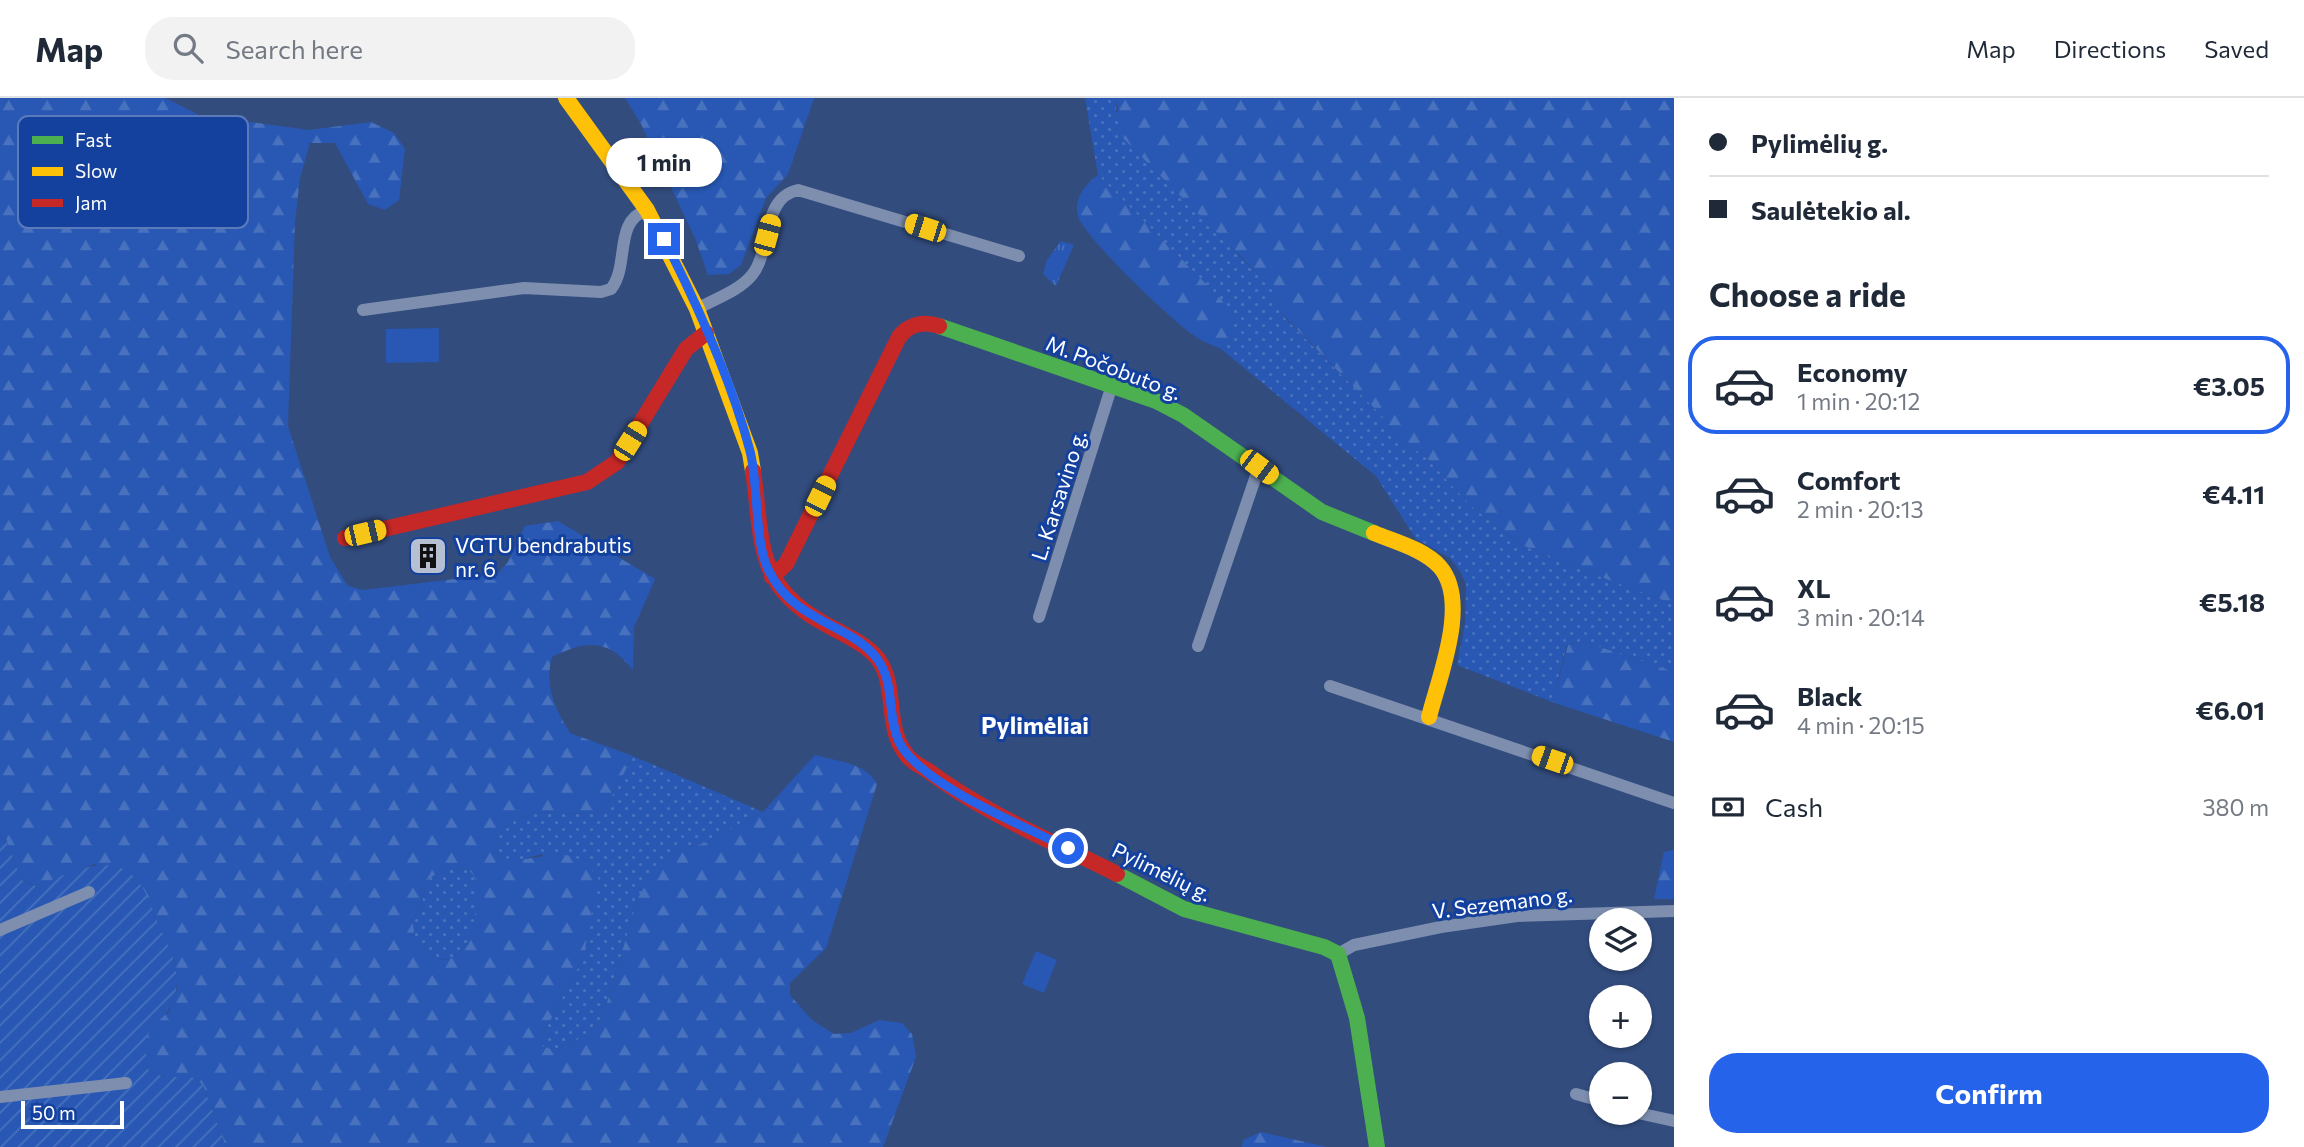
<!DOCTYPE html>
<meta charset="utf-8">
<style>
body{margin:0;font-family:Commissioner,sans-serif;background:#f2f2f3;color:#1f2937;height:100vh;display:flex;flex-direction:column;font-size:26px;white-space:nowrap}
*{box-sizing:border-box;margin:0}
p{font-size:23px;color:#747a83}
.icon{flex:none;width:38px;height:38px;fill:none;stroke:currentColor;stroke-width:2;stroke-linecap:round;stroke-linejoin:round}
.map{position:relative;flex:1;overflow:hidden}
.sheet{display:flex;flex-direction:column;background:#fff;width:630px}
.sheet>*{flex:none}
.hud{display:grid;align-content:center;height:154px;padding:0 35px;background:#fff}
.controls{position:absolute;left:1589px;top:810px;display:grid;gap:14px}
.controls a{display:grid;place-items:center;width:63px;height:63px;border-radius:50%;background:#fff;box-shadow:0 2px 5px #0004;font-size:35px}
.scale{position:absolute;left:21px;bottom:18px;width:103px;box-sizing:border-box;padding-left:7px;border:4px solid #fff;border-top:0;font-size:19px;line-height:24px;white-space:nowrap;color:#fff;-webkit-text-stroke:5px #13419d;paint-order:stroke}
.end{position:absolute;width:32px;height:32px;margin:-16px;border:9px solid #2563eb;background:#fff;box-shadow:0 0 0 4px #fff}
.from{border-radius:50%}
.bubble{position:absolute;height:49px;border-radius:24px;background:#fff;box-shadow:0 2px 5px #0004;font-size:23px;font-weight:700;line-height:49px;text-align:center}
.car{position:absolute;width:21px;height:42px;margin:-21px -10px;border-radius:9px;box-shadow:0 0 5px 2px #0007;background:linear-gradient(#f5c518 24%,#345 0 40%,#f5c518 0 76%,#345 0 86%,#f5c518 0)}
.hud b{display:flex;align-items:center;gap:24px;height:66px;font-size:26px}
.hud b+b{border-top:2px solid #e0e1e3}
.hud i{width:18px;height:18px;background:#1f2937}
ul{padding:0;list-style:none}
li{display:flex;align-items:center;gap:21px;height:98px;margin:0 14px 10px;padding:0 21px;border:4px solid transparent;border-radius:28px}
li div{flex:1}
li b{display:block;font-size:26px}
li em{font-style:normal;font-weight:700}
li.on{border-color:#2563eb}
li>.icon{width:63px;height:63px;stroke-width:1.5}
h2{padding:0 35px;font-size:32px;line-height:84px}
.pay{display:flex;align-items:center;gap:18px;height:77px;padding:0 35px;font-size:26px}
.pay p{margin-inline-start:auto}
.cta{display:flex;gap:14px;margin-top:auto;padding:14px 35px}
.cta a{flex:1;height:80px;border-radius:28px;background:#2563eb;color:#fff;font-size:28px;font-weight:700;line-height:80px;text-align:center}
header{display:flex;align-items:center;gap:42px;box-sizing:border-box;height:98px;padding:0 35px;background:#fff;border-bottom:2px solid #e0e1e3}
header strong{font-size:33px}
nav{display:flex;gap:38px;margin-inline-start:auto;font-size:24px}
.search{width:490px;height:63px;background:#f2f2f3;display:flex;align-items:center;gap:18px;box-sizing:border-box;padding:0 24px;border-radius:28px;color:#747a83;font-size:26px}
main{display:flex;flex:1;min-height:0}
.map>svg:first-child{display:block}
.grass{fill:url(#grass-dots)}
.forest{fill:url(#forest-firs);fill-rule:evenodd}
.park{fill:url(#park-tufts)}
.garden{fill:url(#garden-furrows)}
.pitch{fill:#2858b3}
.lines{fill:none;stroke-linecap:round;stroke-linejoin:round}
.street{stroke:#7d8eaf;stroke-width:12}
.fast{stroke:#4caf50;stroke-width:16}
.slow{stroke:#ffc107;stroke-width:16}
.jam{stroke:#c62828;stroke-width:16}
.route{stroke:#2563eb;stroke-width:9}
.labels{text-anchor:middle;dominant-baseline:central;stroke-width:6;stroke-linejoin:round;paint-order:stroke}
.street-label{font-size:21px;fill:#fff;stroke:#13419d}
.poi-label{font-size:21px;fill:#fff;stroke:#13419d;text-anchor:start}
.quarter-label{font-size:24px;font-weight:bold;fill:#fff;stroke:#13419d}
.key{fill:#13419d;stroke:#5a7aba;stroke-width:2}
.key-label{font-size:19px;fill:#fff}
</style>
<header>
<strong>Map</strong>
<div class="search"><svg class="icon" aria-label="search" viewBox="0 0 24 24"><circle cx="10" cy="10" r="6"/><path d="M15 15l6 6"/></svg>Search here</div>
<nav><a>Map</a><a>Directions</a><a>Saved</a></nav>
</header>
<main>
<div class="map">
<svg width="1674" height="1049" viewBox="0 0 1674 1049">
<defs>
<pattern id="grass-dots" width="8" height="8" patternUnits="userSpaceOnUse" patternTransform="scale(1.75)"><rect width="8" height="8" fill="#2858b3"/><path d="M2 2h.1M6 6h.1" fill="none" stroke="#4871be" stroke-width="1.8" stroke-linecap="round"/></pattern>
<pattern id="forest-firs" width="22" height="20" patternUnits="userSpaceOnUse" patternTransform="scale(1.75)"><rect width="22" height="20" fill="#2858b3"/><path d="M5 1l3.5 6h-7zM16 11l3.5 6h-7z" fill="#4871be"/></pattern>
<pattern id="park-tufts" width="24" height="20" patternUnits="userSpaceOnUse" patternTransform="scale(1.75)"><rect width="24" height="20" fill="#2858b3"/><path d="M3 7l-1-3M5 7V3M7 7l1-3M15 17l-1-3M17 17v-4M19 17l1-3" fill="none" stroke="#4871be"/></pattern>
<pattern id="garden-furrows" width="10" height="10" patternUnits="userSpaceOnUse" patternTransform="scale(1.75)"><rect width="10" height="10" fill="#2858b3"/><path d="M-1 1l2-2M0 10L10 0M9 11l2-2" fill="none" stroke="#4871be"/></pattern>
</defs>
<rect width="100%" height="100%" fill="#324c7e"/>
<!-- grass -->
<path class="grass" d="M1085,0H1117L1116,13L1240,159L1273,190L1283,218L1385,321L1401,344L1424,357L1471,408L1520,446L1555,462L1674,506V574L1582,543L1567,547L1552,604L1457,567L1465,526L1466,486L1460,473L1449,459L1416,441L1376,378L1221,251L1233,244L1222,202L1098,77Z
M633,658L763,714L705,745L675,753L638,800L603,918L583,939L554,952L542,948L541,940L583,860L542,756L514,764L499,759L495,747L505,727L535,714L591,716L606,709Z
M445,770C452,770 461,770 467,772C489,780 472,829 469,846L450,861L439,862L416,844L412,822L421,809L427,782Z"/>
<!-- forest -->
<path class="forest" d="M0,0H165L199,17L309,32L371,24L394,35L405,51L399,102L385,112L368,106L335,45H310L300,80L295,124L288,328L330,459L348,488L363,492L497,476L508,464L525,428L558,423L655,481L634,529L633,572C608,540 586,542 552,559C544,588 555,611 570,635L633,658L606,709L591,716L535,714L505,727L495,747L499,759C537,770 570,735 599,782L583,860L541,940L542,948L554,952L583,939L603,918L638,800L657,766L675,753L705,745L763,714L815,657C836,663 867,665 877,686L826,850L790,885V897L812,922L834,936L851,935L879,922L902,925L912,936L916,959L883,1049H226L203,987L192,979H164L149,973L144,955L147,938L153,926L169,914L177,891L174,862L95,766L37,788L21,782L5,738L0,739ZM445,770C452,770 461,770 467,772C488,780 472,829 469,846L450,861L439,862L416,844L412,822L421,809L427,782Z
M625,0H814L788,76L766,100L741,167L729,176L708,177L695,140L641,26Z
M1117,0H1674V506L1555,462L1520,446L1471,408L1424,357L1401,344L1385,321L1283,217L1272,190L1119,36Z
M1098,77L1222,202L1232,222L1233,244L1221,251C1213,247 1203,244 1196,239C1175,226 1084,139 1078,118C1073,102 1085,86 1098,77Z
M1582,543L1674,574V644L1552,604L1568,547Z
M1674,752V801H1654L1664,754Z
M1261,1034L1327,1049H1242L1243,1042Z"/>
<!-- park -->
<path class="park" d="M1061,143L1074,147L1056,188L1043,176L1047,162Z"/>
<!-- garden -->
<path class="garden" d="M5,738L21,782L36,788C68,776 115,749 140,786C149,798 154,816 160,830C169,849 180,871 176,892C170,932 135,918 149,973L164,979H192L203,987L226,1049H0V739Z"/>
<!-- pitch -->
<path class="pitch" d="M439,230V264L386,265V231Z
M1036,853L1057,862L1044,895L1022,886Z"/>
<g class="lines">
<!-- street -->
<path class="street" d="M697,211C714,201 739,193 752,177C772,152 761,100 798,92L1019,158
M363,212L524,190L601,194L611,191C630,167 613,123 647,112
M1039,519L1112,287
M1198,548L1259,369
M1330,588L1674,705
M0,832L89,794
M1338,856L1354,847L1441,829L1517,818L1674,813
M1576,996L1601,1003
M0,999L126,985
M1638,1015L1674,1023"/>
<!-- fast -->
<path class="fast" d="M939,228L1156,303L1183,317L1322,414L1374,435
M1117,776L1184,811L1324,849L1338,856L1357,920L1377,1049"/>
<!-- slow -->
<path class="slow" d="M566,0L647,112L697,211L750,355L753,373
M1374,435C1395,444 1424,451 1440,469C1470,504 1439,579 1429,619"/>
<!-- jam -->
<path class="jam" d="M753,373C763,441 754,485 820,523C838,534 865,544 878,561C898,588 884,628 906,656C910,663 920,668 927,672C984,715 1054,744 1117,776
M345,440L587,384L617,364L686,251L706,235
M772,479L786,466L899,239C909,226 924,223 939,228"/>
</g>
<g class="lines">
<!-- route -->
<path class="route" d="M664,141C698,208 731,281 750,353C759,388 754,445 769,473C795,526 852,525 878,562C895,586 887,618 899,644C921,687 1024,728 1068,750"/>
</g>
<!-- icons -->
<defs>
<symbol id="building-square" viewBox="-11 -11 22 22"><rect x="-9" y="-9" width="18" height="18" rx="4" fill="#b7c0d2" stroke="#13419d"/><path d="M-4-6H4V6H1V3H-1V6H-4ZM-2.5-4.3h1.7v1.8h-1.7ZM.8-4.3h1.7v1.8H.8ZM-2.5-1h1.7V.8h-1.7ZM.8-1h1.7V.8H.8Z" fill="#111"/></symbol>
</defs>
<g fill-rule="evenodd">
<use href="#building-square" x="406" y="436" width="44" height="44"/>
</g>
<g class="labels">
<!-- street labels -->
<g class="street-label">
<text transform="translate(1114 269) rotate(21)">M. Počobuto g.</text>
<text transform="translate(1058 397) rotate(-72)">L. Karsavino g.</text>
<text transform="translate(1162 773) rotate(26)">Pylimėlių g.</text>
<text transform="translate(1502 804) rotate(-7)">V. Sezemano g.</text>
</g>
<!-- poi labels -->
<g class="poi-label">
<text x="455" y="446">VGTU bendrabutis<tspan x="455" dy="24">nr. 6</tspan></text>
</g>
<!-- quarter labels -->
<g class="quarter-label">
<text x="1035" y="626">Pylimėliai</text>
</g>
</g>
<!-- legend -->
<rect x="18" y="18" width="230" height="112" rx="10" class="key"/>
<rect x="32" y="38" width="31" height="8" fill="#4caf50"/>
<rect x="32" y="69" width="31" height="9" fill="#ffc107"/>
<rect x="32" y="101" width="31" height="8" fill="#c62828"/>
<g class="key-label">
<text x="75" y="49">Fast</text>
<text x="75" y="80">Slow</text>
<text x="75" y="112">Jam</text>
</g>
</svg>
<div class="controls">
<a><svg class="icon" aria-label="layers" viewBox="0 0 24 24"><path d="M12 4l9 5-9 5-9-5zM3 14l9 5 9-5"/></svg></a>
<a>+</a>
<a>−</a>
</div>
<div class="scale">50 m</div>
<i class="end from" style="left:1068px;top:750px"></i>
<i class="end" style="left:664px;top:141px"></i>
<div class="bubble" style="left:606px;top:40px;width:116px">1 min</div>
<i class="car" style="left:925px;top:130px;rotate:288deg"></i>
<i class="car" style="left:767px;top:137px;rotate:15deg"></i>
<i class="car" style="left:630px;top:343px;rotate:32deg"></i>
<i class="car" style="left:1259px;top:369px;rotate:127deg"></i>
<i class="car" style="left:820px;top:398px;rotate:26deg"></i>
<i class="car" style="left:365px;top:435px;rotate:77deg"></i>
<i class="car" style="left:1552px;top:662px;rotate:289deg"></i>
</div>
<section class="sheet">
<div class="hud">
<b><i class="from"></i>Pylimėlių g.</b>
<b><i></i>Saulėtekio al.</b>
</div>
<h2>Choose a ride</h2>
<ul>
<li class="on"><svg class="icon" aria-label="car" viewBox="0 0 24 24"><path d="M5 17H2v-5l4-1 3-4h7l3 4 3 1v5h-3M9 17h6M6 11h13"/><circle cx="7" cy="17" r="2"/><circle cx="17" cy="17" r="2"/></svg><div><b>Economy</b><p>1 min · 20:12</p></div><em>€3.05</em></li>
<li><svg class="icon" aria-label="car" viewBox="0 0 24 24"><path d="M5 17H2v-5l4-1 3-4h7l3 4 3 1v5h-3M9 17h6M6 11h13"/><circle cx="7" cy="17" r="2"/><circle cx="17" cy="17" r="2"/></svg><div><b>Comfort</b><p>2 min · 20:13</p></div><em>€4.11</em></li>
<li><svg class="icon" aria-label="car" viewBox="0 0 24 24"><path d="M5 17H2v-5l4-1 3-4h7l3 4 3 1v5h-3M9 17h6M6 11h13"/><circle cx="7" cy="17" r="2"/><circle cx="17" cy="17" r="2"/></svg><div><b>XL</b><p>3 min · 20:14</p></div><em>€5.18</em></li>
<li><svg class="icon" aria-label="car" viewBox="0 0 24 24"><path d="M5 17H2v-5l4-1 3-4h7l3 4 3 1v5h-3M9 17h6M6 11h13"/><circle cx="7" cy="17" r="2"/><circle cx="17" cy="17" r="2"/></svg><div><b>Black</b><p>4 min · 20:15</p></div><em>€6.01</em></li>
</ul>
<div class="pay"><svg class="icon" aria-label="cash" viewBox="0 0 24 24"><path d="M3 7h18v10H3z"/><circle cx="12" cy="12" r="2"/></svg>Cash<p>380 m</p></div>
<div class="cta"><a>Confirm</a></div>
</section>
</main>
